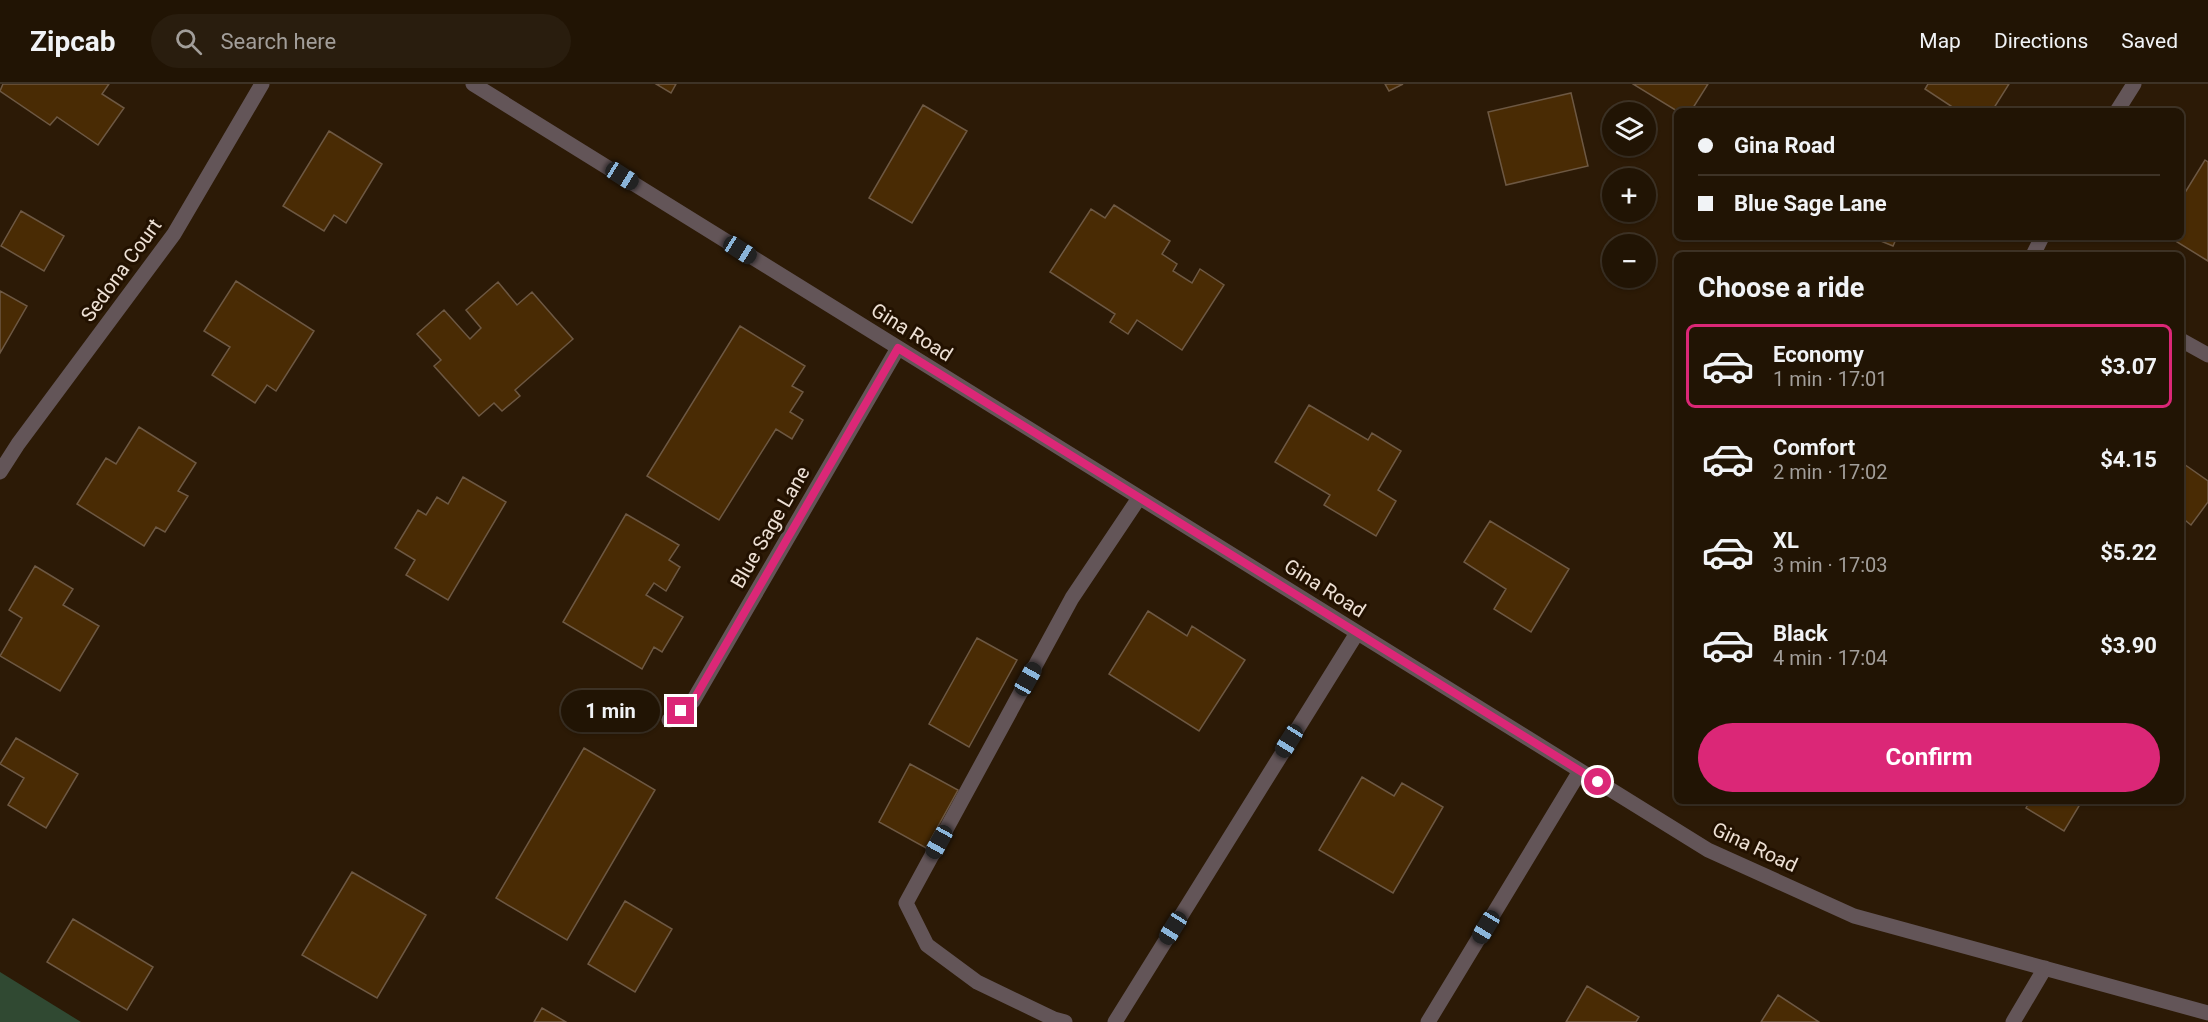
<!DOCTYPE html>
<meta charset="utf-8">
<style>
body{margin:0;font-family:Roboto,sans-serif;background:#291d0e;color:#f1f3f6;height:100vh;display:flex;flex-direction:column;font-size:22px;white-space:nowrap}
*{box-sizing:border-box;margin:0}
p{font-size:20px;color:#a29e9a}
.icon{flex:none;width:33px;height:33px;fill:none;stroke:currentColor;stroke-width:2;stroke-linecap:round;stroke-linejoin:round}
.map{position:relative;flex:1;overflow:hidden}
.sheet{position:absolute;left:1674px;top:168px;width:510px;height:552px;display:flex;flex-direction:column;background:#211404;border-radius:9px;box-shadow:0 2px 4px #0004,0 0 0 2px #3e3326}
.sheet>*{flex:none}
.banner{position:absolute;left:1674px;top:24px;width:510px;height:132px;border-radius:9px;box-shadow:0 2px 4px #0004,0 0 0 2px #3e3326;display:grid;align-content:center;height:132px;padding:0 24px;background:#211404}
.controls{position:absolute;left:1602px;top:18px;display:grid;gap:12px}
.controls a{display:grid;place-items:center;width:54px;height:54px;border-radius:50%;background:#211404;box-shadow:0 2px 4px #0004,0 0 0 2px #3e3326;font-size:30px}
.end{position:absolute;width:27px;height:27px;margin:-14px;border:8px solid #db2777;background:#fff;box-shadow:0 0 0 3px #fff}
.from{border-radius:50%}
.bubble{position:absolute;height:42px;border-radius:21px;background:#211404;box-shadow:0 2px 4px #0004,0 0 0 2px #3e3326;font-size:20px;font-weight:700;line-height:42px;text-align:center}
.car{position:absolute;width:18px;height:36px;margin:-18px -9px;border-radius:8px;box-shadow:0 0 4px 2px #0007;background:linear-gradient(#222 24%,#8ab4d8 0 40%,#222 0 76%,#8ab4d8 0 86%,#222 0)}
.banner b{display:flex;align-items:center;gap:21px;height:57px;font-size:22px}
.banner b+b{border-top:2px solid #3e3326}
.banner i{width:15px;height:15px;background:#f1f3f6}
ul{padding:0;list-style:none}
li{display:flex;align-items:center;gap:18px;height:84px;margin:0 12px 9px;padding:0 12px;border:3px solid transparent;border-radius:9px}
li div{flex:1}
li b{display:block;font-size:22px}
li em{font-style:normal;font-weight:700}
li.current{border-color:#db2777}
li>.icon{width:54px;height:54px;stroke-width:1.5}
h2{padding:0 24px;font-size:27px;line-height:72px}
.action{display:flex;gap:12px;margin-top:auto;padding:12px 24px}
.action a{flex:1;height:69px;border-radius:36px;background:#db2777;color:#fff;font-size:24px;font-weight:700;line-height:69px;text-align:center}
header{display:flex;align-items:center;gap:36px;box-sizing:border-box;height:84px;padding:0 30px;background:#211404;border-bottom:2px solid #3e3326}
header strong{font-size:28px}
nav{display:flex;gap:33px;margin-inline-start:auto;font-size:21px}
.search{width:420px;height:54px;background:#291d0e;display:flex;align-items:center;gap:15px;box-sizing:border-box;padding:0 21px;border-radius:33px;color:#a29e9a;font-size:22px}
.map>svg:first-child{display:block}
.green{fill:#304932}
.building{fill:#492b04;stroke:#6d5843;stroke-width:1.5}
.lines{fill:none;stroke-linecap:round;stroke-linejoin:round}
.minor{stroke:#635558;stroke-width:15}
.route{stroke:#db2777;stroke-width:8}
.labels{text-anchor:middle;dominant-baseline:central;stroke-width:6;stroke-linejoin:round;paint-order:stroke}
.street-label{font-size:20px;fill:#eee1d5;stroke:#210}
</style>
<header>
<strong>Zipcab</strong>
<div class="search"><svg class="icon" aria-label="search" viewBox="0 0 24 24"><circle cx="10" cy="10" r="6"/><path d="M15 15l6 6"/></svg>Search here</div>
<nav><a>Map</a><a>Directions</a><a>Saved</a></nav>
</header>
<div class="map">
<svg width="2208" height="938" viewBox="0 0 2208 938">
<rect width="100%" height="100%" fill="#2c1a06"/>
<!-- green -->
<path class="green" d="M0,888L81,938H0Z"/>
<!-- building -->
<path class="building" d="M3,0H109L102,10L124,24L98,61L57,33L50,41L0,7Z
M656,0H676L671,9Z
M1385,0H1403L1389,7Z
M1633,0H1708L1691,27H1677Z
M1928,0H2009L1992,27H1948L1951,22L1925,5Z
M1571,9L1588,82L1506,101L1488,28Z
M923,21L967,47L912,139L869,114Z
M329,47L382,80L346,139L334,131L324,147L283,122Z
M2205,76L2208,78V177L2169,153H2181V115Z
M1114,121L1170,157L1162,170L1177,180L1173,187L1192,199L1200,185L1224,201L1182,266L1137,236L1128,250L1110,238L1115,230L1050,188L1091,125L1105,134Z
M21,127L64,152L44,187L1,162Z
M1871,153H1897L1893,162Z
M236,197L314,247L276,307L267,301L255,319L212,291L230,263L204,247Z
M498,198L517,221L532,208L573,255L515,306L520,312L502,327L494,319L479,332L434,282L441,276L417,250L444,226L470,255L481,244L466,226Z
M0,207L27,222L0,269Z
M740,242L805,282L792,302L803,308L790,328L803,336L792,355L776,345L719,436L647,392Z
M1309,321L1368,356L1372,349L1401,367L1378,406L1396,417L1376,452L1324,421L1330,411L1275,378Z
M139,343L196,379L178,407L188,412L165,448L156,443L144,462L77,420L106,374L116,380Z
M2181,378L2208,397V418L2191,441L2181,433Z
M463,393L506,418L448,516L406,491L415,476L395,464L418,426L426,431L437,413L448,420Z
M626,430L679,461L669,476L680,483L666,507L654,499L646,511L683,533L662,568L654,563L642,585L563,538Z
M1490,437L1569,485L1531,548L1494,525L1506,505L1464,478Z
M35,482L73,505L63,521L99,542L60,607L0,572L22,534L9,526Z
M1148,527L1187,552L1192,542L1245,576L1199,647L1109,590Z
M977,554L1017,576L969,663L929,640Z
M16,654L78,690L46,744L8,721L24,694L0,680Z
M584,664L655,706L567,856L496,814Z
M910,680L958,706L926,764L879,738Z
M1362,693L1394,712L1402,699L1443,723L1393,809L1319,766Z
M2030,717H2082L2064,747L2026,724Z
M352,788L426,831L377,914L302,871Z
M625,817L672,845L635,908L588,880Z
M73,835L153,883L127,926L47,878Z
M1587,902L1639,933L1636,938H1566Z
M1778,911L1819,938H1761Z
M542,924L566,938H534Z"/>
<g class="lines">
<!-- minor -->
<path class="minor" d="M473,0L1708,766L1854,832L2208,929
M2117,27L2134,0
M2033,171L2042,153
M2181,256L2208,271
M0,388L18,360L174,150L262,0
M669,636L693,617L898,264
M1065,938L1054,935L977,898L927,861L906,819L1072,514L1139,414
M1115,938L1357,549
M1428,938L1580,687
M2013,938L2045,884"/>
</g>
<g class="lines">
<!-- route -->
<path class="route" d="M681,627L693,617L898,264L1598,698"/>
</g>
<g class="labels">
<!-- street labels -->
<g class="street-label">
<text transform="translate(121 186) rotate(-54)">Sedona Court</text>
<text transform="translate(912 248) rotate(32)">Gina Road</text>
<text transform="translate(770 443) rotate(-60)">Blue Sage Lane</text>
<text transform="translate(1325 504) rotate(32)">Gina Road</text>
<text transform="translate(1755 763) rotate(25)">Gina Road</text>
</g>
</g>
</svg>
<div class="controls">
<a><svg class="icon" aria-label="layers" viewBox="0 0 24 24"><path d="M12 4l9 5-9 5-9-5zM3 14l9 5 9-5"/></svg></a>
<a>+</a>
<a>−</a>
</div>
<i class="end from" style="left:1598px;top:698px"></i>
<i class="end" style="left:681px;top:627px"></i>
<div class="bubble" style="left:561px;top:606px;width:99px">1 min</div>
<i class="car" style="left:622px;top:92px;rotate:122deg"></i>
<i class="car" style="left:740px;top:166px;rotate:122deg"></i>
<i class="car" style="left:1028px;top:595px;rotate:29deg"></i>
<i class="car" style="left:1289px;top:657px;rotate:212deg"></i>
<i class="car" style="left:939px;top:758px;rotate:209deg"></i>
<i class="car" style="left:1486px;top:843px;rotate:211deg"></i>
<i class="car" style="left:1173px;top:844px;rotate:212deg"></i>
<div class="banner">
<b><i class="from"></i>Gina Road</b>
<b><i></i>Blue Sage Lane</b>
</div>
<section class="sheet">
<h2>Choose a ride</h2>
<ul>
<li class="current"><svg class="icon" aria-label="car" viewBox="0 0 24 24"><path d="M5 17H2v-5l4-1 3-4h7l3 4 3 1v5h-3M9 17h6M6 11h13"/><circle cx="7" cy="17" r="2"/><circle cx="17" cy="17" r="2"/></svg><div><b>Economy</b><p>1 min · 17:01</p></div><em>$3.07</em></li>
<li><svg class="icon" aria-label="car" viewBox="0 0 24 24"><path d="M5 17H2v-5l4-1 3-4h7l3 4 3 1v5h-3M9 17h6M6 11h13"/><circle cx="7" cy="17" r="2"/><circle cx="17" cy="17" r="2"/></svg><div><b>Comfort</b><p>2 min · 17:02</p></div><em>$4.15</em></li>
<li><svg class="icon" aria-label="car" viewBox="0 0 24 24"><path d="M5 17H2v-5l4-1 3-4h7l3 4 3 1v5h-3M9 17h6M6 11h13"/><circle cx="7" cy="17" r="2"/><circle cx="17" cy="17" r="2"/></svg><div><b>XL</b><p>3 min · 17:03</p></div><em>$5.22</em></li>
<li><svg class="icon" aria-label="car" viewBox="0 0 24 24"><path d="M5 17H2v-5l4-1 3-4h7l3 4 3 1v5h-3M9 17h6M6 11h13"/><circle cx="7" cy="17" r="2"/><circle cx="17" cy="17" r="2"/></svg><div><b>Black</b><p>4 min · 17:04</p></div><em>$3.90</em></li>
</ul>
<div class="action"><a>Confirm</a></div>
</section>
</div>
